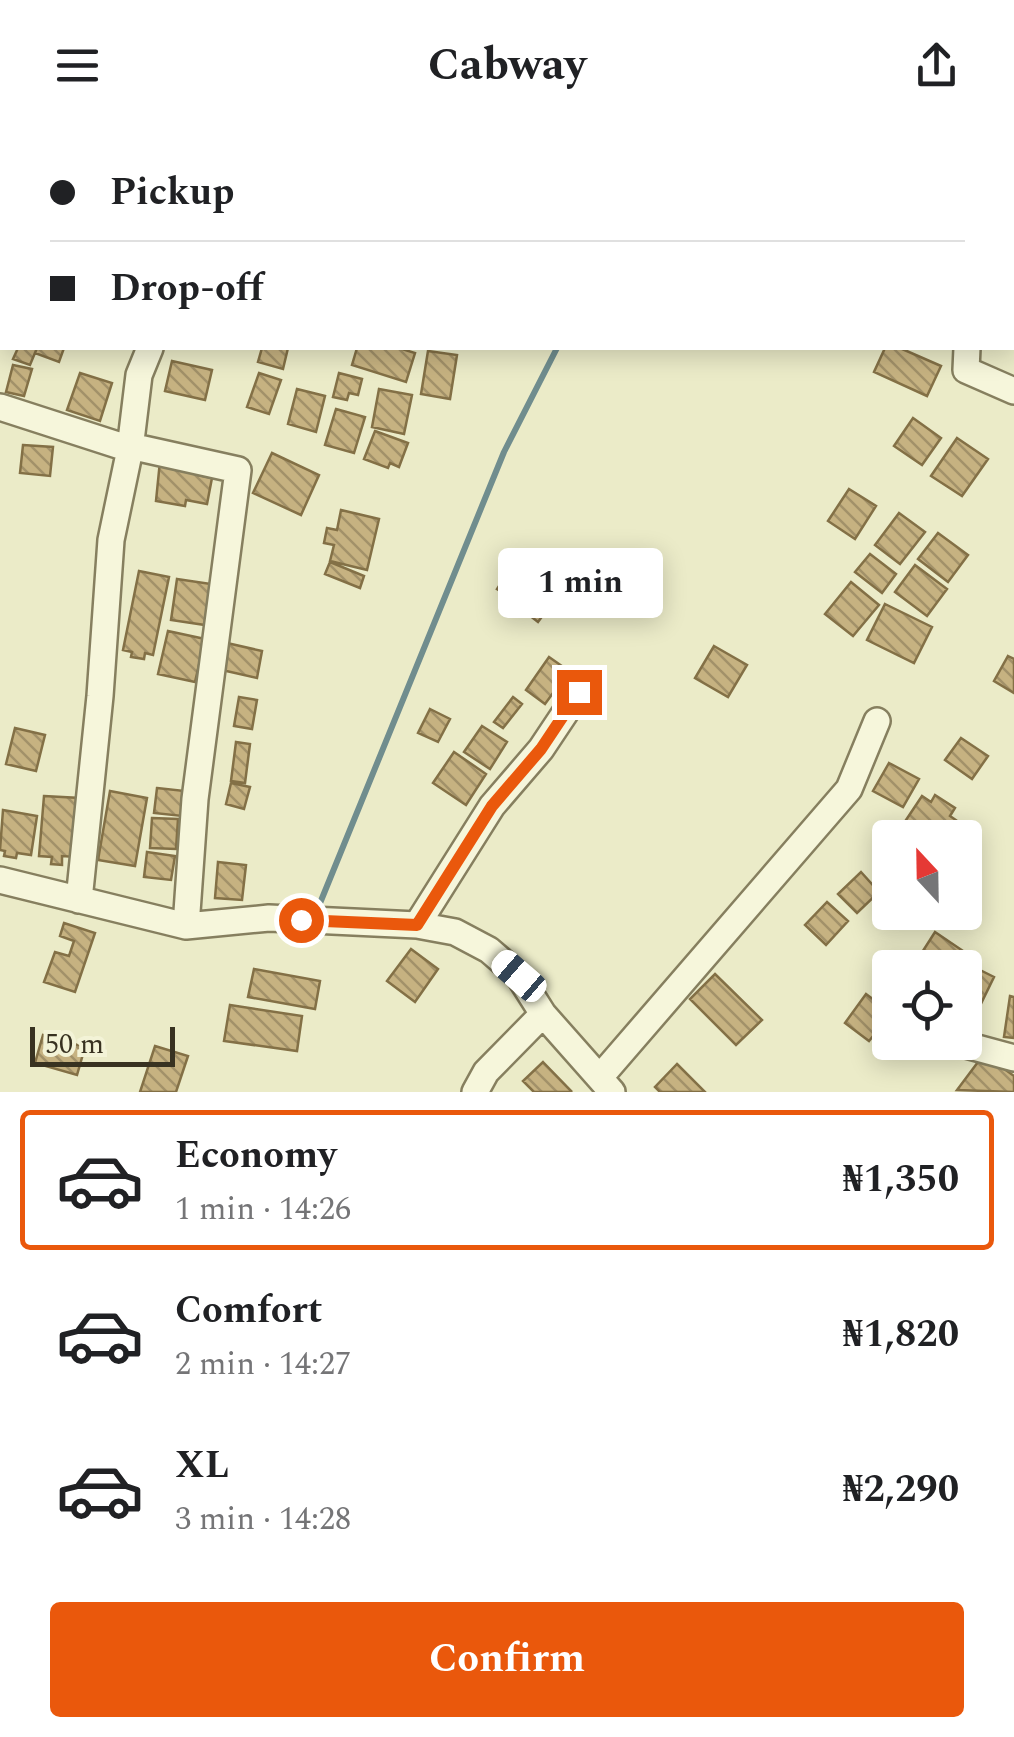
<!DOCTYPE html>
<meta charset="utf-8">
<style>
body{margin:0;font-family:Spectral,serif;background:#f2f2f2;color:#202124;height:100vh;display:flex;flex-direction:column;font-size:38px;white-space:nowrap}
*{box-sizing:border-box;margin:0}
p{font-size:32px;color:#757577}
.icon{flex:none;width:55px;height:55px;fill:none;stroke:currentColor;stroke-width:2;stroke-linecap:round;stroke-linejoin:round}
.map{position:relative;height:962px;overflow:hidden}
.side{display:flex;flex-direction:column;background:#fff;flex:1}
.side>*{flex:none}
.top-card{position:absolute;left:0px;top:0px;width:1015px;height:220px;box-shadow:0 5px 25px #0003;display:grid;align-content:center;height:220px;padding:0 50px;background:#fff}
.needle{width:65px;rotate:338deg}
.fabs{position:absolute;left:872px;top:690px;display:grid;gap:20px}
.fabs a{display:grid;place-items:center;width:110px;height:110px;border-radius:10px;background:#fff;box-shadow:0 5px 25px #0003;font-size:50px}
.scale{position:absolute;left:30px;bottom:25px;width:145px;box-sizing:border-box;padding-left:10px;border:5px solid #383221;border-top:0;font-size:28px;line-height:35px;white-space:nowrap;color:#383221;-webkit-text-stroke:8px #f3f3d7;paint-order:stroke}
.end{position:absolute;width:45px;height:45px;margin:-22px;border:12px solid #ea580c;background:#fff;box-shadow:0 0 0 5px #fff}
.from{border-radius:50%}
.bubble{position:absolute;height:70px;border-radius:10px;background:#fff;box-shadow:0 5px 25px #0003;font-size:32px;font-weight:700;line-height:70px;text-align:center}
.car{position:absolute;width:30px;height:60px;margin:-30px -15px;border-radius:12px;box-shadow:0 0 8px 2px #0007;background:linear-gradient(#fff 24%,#345 0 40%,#fff 0 76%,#345 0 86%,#fff 0)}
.top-card b{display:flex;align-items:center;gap:35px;height:95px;font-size:38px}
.top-card b+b{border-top:2px solid #e0e0e0}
.top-card i{width:25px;height:25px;background:#202124}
ul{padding:18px 0 0;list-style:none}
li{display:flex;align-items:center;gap:30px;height:140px;margin:0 20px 15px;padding:0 30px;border:5px solid transparent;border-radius:10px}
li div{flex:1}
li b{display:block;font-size:38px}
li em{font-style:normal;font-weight:700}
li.current{border-color:#ea580c}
li>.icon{width:90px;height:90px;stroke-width:1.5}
.action{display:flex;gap:20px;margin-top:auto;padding:20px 50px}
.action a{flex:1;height:115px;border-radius:10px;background:#ea580c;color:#fff;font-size:40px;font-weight:700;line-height:115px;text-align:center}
header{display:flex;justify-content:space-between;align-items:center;height:130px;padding:0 50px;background:#fff;font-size:45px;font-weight:700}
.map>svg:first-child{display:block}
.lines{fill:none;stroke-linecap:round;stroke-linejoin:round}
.stream{stroke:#708d8e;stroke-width:6}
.building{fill:url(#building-back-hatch);stroke:#837046;stroke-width:2.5}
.minor-casing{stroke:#867f5f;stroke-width:30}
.minor{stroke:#f6f6db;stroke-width:25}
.route{stroke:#ea580c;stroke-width:12}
</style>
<header><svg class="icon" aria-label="menu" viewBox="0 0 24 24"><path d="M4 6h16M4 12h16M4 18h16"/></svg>Cabway<svg class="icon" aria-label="share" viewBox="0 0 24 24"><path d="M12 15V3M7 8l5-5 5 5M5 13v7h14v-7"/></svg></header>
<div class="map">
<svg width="1014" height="962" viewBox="0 0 1014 962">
<defs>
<pattern id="building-back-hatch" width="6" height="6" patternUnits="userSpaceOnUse" patternTransform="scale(2.5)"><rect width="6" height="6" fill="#c6b281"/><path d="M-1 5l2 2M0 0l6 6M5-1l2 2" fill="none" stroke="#a29169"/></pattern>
</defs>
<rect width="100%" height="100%" fill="#ebebc8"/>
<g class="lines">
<!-- stream -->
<path class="stream" d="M668,2L669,0
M316,783L504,322L557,218"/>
</g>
<!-- building -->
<path class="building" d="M18,218H37L30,235L13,229Z
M37,218H64L59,232L35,223Z
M262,218H288L283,239L258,232Z
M357,218H399L415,223L406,252L352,235Z
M885,218H900L941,236L927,266L874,242Z
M428,221L457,225L450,269L421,264Z
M172,231L212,240L205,270L165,261Z
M13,235L32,239L24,266L6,262Z
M80,243L112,253L100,291L67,280Z
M259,243L281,250L269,284L247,277Z
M339,243L362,249L358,265L349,263L347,270L333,267Z
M297,259L325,266L316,302L288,294Z
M379,259L412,265L404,304L372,297Z
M336,279L365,287L354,323L325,315Z
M913,288L941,308L922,335L894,316Z
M375,301L408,313L399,337L390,333L388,338L364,329Z
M957,308L988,329L962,366L931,346Z
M23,315L53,317L50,346L20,343Z
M272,323L319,345L301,385L253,363Z
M160,331L199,338L198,345L212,348L207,374L186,370L185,376L156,371Z
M849,359L876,376L855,409L828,391Z
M341,380L379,389L367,440L330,431L334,415L324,413L327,398L337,400Z
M899,383L925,402L900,434L875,415Z
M938,403L968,425L948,452L918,429Z
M870,424L896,444L882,463L855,442Z
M515,431L532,441L515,470L497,459Z
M330,432L364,446L360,458L325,444Z
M915,435L947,459L927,486L895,462Z
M139,441L169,447L153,525L145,523L144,529L131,527L132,522L123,520Z
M539,441L563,458L538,492L515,474Z
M177,449L211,454L205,495L171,490Z
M851,452L879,475L853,506L825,484Z
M885,474L932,497L914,533L867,510Z
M168,501L205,509L195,552L158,544Z
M227,513L262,521L257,548L222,540Z
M714,516L747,535L728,567L695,548Z
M1008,526L1014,529V563L994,551Z
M549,527L569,541L545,574L526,560Z
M239,567L257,570L252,599L234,596Z
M513,567L522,574L503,598L494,592Z
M430,579L450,589L438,612L418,603Z
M482,596L507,612L490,639L464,622Z
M15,598L45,605L36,641L6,634Z
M961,608L988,626L972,649L945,630Z
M236,612L250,614L245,653L231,651Z
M454,622L486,644L466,675L433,653Z
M889,633L919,649L903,677L873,661Z
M231,653L250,657L244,679L226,674Z
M157,658L185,661L182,686L154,683Z
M110,661L147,668L135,736L98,730Z
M935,665L955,678L950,686L963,695L955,708H894L922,666L931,672Z
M44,666L80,668L75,727L62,726V735L51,734L52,727L39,726Z
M3,680L37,686L31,725L17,723L16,728L4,726L5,721L0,720Z
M152,688L178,689L176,719L150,718Z
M147,722L175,726L171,750L144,747Z
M218,732L246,735L242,770L215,768Z
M861,742L879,762L857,783L838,764Z
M827,772L848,791L826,815L805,795Z
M64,793L95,803L75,862L44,852L55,822L69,826L74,811L60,806Z
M935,802L969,825L960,838H912Z
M411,819L438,839L415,872L387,851Z
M968,834L994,847L974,888L965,884V840Z
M254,839L320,851L315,879L248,867Z
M715,844L762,890L736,915L690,869Z
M866,864L890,882L883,892L887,896L878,908L874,905L869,911L845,893Z
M1010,866L1014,867V908L1004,907Z
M230,875L302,886L297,921L224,911Z
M43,905L85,917L77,945L35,933Z
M155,916L188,926L176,962H140Z
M984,924L1014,946V962L957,960Z
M543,932L571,961L569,962H534L523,951Z
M677,934L705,962H660L655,957Z"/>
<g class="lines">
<defs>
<path id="minor" d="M145,0L149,2
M51,2L53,0
M966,2L967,0
M0,64L2,61
M1012,77H1014
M967,218L966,240L1014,261
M0,277L130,319
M130,316L238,340L195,669L186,796
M0,750L186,796L269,788L417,795L455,802L489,820L519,846L543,884L612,962
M79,770L100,566L111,410L130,319L139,245L150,218
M417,795L492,676L541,619L579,562
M955,912L1014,928
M601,946L849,659L877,591
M475,962L486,942L543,884"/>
</defs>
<!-- minor casing -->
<use href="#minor" class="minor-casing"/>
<!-- minor -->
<use href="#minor" class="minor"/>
</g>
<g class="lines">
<!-- route -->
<path class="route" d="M301,790L417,795L492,676L541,619L579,562"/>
</g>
</svg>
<div class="fabs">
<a><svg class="needle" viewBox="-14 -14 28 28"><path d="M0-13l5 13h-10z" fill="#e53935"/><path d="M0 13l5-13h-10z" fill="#757577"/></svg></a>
<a><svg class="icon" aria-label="locate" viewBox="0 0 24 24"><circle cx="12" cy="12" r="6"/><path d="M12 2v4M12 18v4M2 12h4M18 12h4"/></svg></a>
</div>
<div class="scale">50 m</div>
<i class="end from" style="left:301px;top:790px"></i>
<i class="end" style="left:579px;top:562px"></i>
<div class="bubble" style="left:498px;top:418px;width:165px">1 min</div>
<i class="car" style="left:519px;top:846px;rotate:311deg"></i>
<div class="top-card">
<b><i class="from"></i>Pickup</b>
<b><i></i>Drop-off</b>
</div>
</div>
<section class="side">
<ul>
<li class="current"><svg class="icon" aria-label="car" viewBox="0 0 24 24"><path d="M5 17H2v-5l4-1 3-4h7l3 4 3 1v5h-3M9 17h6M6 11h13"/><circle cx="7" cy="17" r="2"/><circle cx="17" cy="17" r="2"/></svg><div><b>Economy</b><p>1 min · 14:26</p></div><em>₦1,350</em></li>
<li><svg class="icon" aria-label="car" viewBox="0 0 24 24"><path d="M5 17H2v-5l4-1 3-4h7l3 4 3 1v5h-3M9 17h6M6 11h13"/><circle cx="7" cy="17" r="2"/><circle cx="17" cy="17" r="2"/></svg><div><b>Comfort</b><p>2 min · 14:27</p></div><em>₦1,820</em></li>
<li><svg class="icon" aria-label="car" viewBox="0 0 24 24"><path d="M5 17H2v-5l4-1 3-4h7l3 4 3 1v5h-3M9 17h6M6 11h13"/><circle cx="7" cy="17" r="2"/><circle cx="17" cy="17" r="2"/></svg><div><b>XL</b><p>3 min · 14:28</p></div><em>₦2,290</em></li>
</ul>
<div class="action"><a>Confirm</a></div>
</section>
